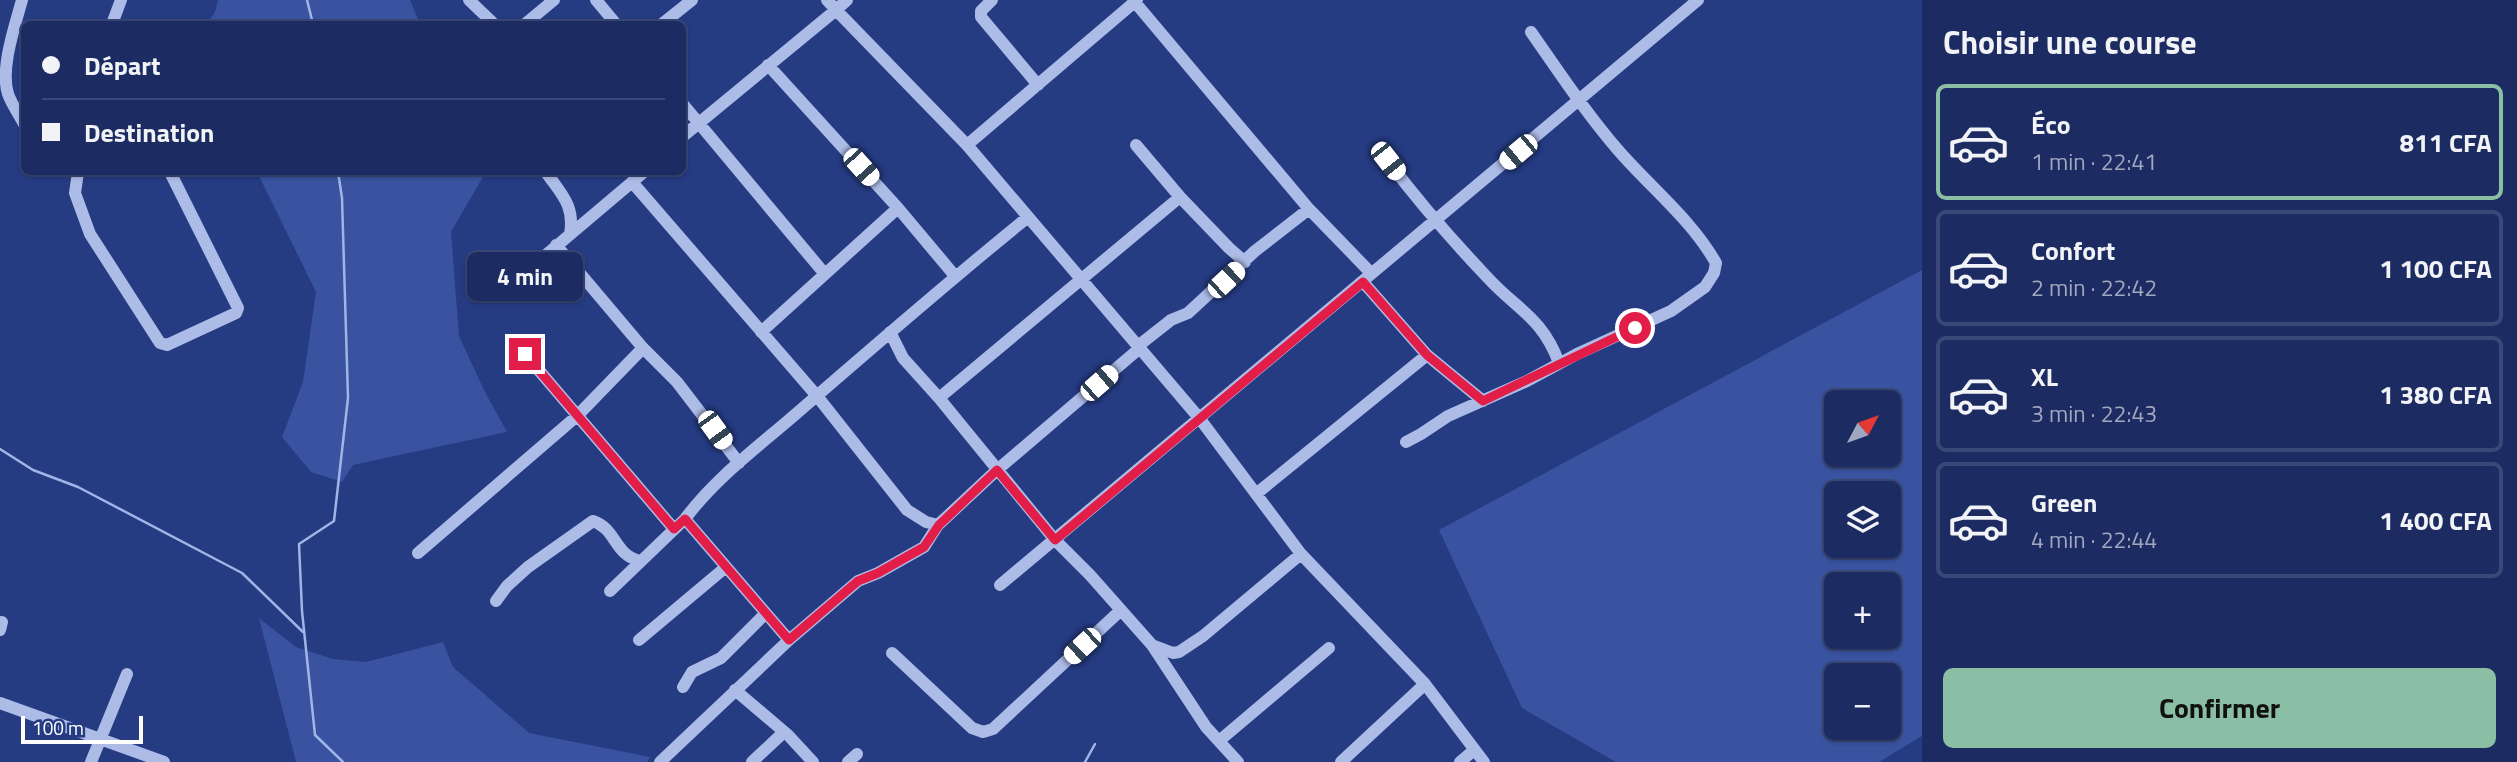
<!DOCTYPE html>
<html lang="fr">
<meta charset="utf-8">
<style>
body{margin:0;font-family:"Titillium Web",sans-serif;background:#29386b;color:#f1f3f6;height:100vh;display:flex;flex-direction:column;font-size:26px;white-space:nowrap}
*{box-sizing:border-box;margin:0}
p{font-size:23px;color:#a0a7be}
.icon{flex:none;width:38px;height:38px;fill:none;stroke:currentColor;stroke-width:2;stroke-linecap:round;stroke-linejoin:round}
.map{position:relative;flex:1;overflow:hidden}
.panel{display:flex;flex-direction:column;background:#1c2c62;width:595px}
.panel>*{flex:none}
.top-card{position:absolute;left:21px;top:21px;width:665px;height:154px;border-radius:10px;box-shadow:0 2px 5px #0004,0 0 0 2px #3a4877;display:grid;align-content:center;height:154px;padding:0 21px;background:#1c2c62}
.needle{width:46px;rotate:49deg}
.fabs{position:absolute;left:1824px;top:390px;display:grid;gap:14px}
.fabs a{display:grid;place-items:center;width:77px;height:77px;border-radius:10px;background:#1c2c62;box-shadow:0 2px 5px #0004,0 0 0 2px #3a4877;font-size:35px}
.scale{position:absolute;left:21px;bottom:18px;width:122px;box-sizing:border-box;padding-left:7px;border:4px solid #fff;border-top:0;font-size:19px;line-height:24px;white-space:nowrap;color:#fff;-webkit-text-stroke:5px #253b82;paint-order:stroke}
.end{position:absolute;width:32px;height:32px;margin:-16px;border:9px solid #e11d48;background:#fff;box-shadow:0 0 0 4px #fff}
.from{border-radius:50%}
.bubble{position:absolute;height:49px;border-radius:10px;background:#1c2c62;box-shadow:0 2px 5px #0004,0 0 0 2px #3a4877;font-size:23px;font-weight:700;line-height:49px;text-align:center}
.car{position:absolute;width:21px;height:42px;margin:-21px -10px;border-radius:9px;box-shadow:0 0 5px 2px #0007;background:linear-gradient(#fff 24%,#345 0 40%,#fff 0 76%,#345 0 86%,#fff 0)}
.top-card b{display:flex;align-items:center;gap:24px;height:66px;font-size:26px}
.top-card b+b{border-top:2px solid #3a4877}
.top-card i{width:18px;height:18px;background:#f1f3f6}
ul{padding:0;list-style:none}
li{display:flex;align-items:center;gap:21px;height:116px;margin:0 14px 10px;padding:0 7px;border:4px solid #3a4877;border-radius:10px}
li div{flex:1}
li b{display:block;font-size:26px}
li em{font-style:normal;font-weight:700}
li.current{border-color:#8abfa5}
li>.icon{width:63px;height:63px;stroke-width:1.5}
h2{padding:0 21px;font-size:32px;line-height:84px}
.action{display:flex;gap:14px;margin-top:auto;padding:14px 21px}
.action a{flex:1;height:80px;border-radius:10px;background:#8abfa5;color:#111;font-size:28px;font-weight:700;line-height:80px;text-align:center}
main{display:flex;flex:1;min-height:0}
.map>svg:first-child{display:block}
.green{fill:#3953a0;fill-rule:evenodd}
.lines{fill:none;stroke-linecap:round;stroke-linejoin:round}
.stream{stroke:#a1b4e8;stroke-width:2.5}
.minor{stroke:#adbbe7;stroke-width:12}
.route{stroke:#e11d48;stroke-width:9}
</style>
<main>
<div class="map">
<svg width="1922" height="762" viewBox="0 0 1922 762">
<rect width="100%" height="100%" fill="#253b82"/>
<!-- green -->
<path class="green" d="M218,0H410L420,24H207L215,12Z
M257,172H483L484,175L451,232L459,336L485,392L507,432L353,465L342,482L311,472L282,437L303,382L316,292Z
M1922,270V736L1879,762H1616L1522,708L1439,530ZM1836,402H1888V455H1836ZM1836,494H1888V546H1836ZM1836,584H1888V637H1836ZM1836,676H1888V728H1836Z
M259,618L296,647L333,659L366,662L443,642L453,667L529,733L650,757L647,762H296Z"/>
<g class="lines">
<!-- stream -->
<path class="stream" d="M307,0L313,24
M338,172L342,198L348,398L334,521L299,544L302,611L315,735L343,762
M0,449L33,470L78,487L242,573L303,632
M1085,762L1095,744"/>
<!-- minor -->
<path class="minor" d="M22,0C15,26 0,68 8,94C12,105 19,114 24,124
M469,0L494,24
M596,0L616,24
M827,0L836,10L847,0
M992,0L981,11V17L1038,85
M1133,0L1309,209L1371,273
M112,24L121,0
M525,24L554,0
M662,24L692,0
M768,65L898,208L955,276
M682,103L824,273
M682,137L836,10L967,145L1200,419L1301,554L1425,684L1484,762
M967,145L1137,0
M1136,145L1180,197
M1388,161C1418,201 1452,240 1487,277C1517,310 1542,317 1559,363
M78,172L75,193L90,234L160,343L167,345L236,313L238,308L170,172
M546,172C561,194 575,205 570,234
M632,182L817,396L907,510L926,522L938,525
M556,245L643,348L677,382L739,463
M1363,282L1427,355L1483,401
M508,287L644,172
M761,332L898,208
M890,332L903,358L939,398L1055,540L1090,575L1152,645L1206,727L1238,762
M1138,346L1171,320L1188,313L1255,251L1309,209
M525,354L674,529
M939,398L1180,197L1229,248L1245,262
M1406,442L1421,434L1448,416L1527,381L1577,354L1671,311L1705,287L1714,273L1716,263C1691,219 1650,187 1618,150C1586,113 1559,72 1531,32
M1256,494L1427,355
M685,519C715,478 758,447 797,413C873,347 949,281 1028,217
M418,553L577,416L643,348
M1000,585L1698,0
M610,591L685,519L789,640
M496,601L507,586L528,567L593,521C617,529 614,556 641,561
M0,630L2,622
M639,640L726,567
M1152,645L1173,653L1179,652L1203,636L1301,554
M892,653L972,728L983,732L993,729L1121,610
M683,687L692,672L721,658L765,614
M735,690L788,735L813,762
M0,703L164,762
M1219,741L1329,648
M91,762L127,674
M660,762L789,640L858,581L878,573L924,547L938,525L997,470L1140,348
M752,762L784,732
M848,762L857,754
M1341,762L1425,684
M1460,762L1473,751"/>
</g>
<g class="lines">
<!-- route -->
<path class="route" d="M525,354L674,529L685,519L789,640L858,581L878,573L924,547L939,525L997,470L1055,540L1363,282L1427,355L1483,401L1635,328"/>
</g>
</svg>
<div class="fabs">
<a><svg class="needle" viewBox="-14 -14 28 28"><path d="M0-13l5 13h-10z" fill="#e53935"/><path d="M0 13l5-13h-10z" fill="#a0a7be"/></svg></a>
<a><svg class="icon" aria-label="layers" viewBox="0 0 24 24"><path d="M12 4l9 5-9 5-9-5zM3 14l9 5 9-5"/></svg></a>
<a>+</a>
<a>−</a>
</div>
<div class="scale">100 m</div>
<i class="end from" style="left:1635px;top:328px"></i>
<i class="end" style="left:525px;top:354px"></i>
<div class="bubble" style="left:467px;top:252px;width:116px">4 min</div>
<i class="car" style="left:1518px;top:152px;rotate:230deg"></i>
<i class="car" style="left:1388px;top:161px;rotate:142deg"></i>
<i class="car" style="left:861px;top:167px;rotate:138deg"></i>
<i class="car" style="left:1226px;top:280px;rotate:47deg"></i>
<i class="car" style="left:1099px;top:383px;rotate:49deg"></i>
<i class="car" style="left:715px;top:430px;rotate:144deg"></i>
<i class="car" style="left:1082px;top:646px;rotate:227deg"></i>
<div class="top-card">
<b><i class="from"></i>Départ</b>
<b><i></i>Destination</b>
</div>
</div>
<section class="panel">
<h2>Choisir une course</h2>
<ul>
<li class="current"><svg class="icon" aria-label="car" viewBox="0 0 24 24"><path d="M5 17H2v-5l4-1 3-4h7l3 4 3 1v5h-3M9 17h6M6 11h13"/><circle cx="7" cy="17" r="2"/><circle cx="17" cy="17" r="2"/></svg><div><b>Éco</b><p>1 min · 22:41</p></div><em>811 CFA</em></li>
<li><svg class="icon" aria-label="car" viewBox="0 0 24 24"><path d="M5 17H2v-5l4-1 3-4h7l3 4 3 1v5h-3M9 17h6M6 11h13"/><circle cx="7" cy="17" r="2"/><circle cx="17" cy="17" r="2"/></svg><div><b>Confort</b><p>2 min · 22:42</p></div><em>1 100 CFA</em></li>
<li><svg class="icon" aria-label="car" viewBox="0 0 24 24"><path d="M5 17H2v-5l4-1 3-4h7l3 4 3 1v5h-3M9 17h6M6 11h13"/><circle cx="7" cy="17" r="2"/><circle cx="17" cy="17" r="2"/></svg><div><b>XL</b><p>3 min · 22:43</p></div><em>1 380 CFA</em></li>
<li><svg class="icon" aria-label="car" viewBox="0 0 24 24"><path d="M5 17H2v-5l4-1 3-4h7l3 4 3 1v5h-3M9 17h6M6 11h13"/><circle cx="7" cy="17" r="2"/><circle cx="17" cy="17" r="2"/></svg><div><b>Green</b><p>4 min · 22:44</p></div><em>1 400 CFA</em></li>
</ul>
<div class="action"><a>Confirmer</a></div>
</section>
</main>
